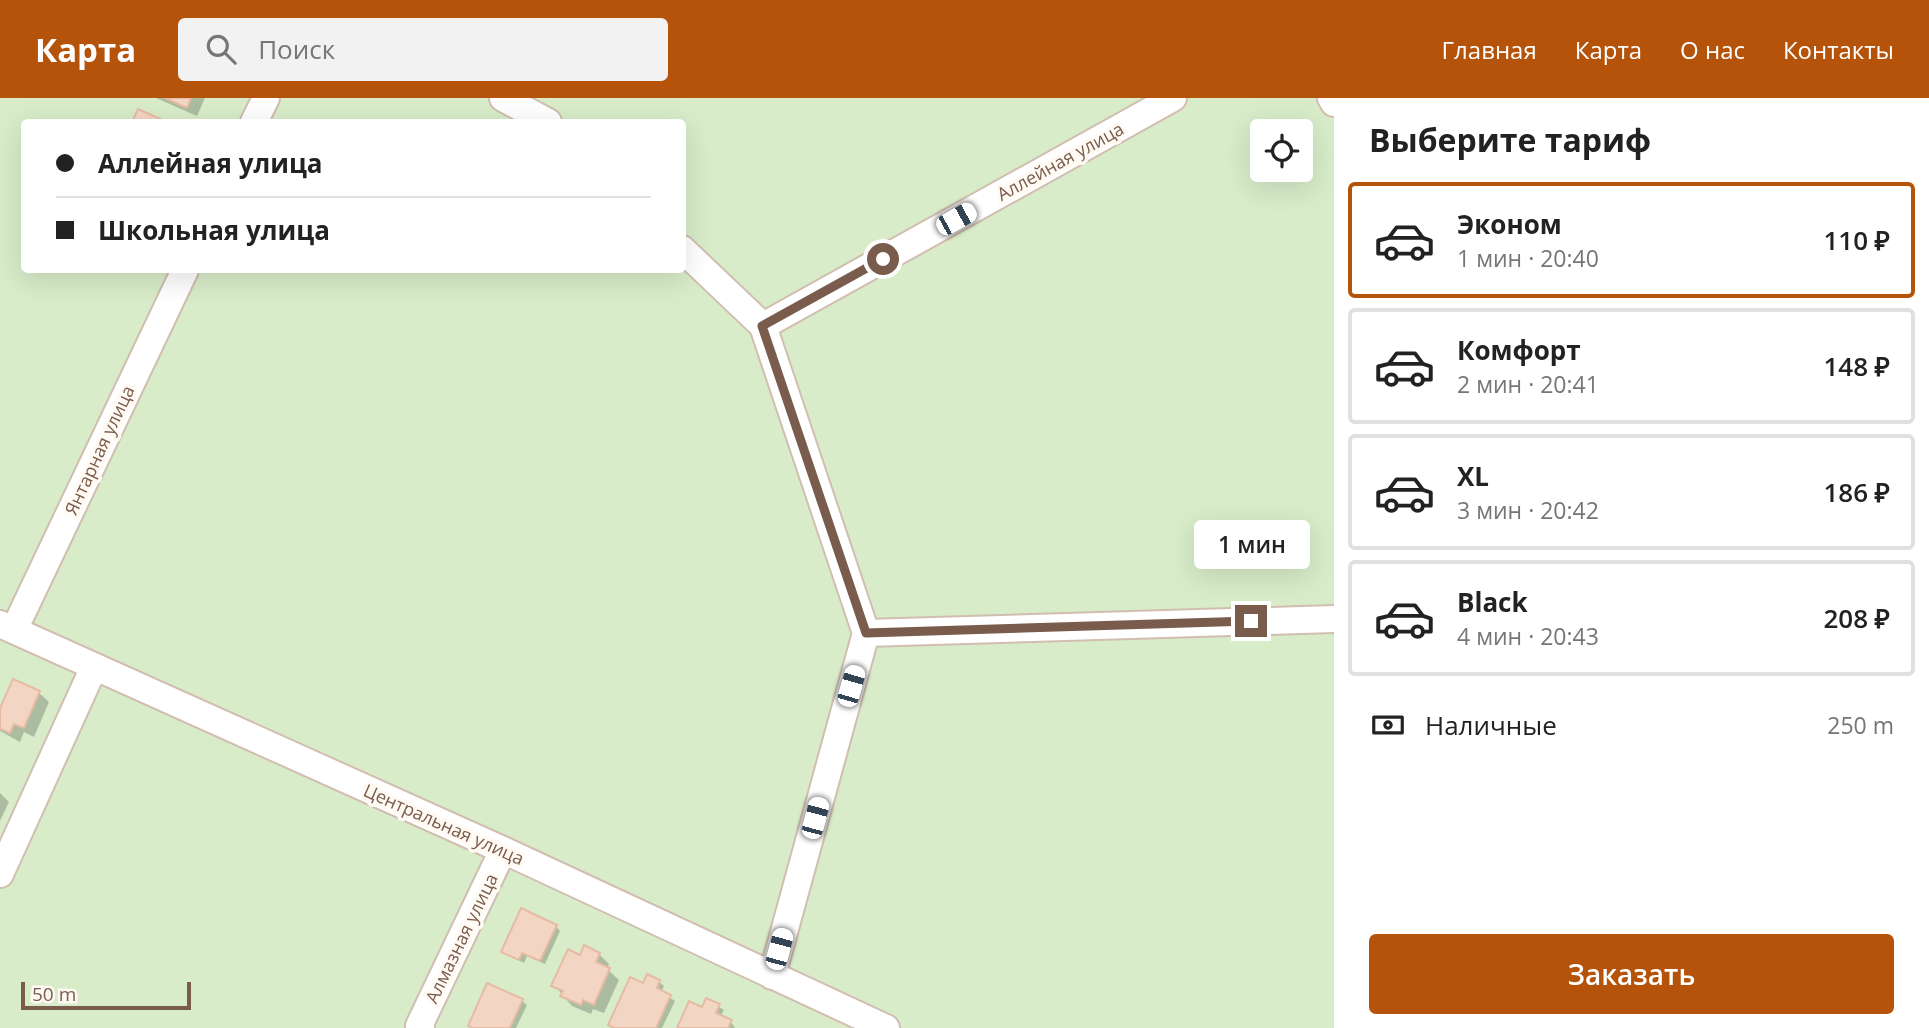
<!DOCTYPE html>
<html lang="ru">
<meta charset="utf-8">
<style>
body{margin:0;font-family:"Open Sans",sans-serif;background:#f2f2f2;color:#222;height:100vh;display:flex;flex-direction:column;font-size:26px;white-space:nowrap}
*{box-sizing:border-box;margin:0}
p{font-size:23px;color:#767676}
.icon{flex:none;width:38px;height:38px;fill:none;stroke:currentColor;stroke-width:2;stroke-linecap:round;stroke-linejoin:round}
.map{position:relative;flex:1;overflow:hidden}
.sheet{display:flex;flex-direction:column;background:#fff;width:595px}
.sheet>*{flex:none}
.banner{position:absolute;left:21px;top:21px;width:665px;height:154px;border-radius:7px;box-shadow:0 7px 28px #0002;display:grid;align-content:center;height:154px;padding:0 35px;background:#fff}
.fabs{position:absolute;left:1250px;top:21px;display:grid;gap:14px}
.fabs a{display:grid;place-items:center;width:63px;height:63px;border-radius:7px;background:#fff;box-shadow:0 7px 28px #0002;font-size:35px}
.scale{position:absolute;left:21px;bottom:18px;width:170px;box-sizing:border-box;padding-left:7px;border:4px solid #7a5c4d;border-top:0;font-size:19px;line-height:24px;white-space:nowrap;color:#7a5c4d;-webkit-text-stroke:5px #fffaf3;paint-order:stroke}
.end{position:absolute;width:32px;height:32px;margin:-16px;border:9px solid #7a5c4d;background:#fff;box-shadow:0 0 0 4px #fff}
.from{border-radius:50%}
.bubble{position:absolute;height:49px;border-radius:7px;background:#fff;box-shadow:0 7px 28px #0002;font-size:23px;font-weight:600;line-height:49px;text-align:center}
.car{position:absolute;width:21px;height:42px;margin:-21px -10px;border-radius:9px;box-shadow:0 0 5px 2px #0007;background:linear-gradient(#fff 24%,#345 0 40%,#fff 0 76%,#345 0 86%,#fff 0)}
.banner b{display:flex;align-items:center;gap:24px;height:66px;font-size:26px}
.banner b+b{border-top:2px solid #e0e0e0}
.banner i{width:18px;height:18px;background:#222}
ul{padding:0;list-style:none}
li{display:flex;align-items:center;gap:21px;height:116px;margin:0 14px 10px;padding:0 21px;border:4px solid #e0e0e0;border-radius:7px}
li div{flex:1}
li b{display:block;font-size:26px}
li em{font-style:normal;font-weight:600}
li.selected{border-color:#b45309}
li>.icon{width:63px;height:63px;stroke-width:1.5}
h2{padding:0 35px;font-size:32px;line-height:84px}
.pay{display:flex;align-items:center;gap:18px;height:77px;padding:0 35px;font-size:26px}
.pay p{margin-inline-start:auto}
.action{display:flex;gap:14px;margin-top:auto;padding:14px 35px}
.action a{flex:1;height:80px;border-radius:7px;background:#b45309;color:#fff;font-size:28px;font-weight:600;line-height:80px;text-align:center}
header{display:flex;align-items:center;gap:42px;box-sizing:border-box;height:98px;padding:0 35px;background:#b45309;color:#fff}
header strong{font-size:33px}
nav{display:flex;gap:38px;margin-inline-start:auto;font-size:24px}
.search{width:490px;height:63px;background:#f2f2f2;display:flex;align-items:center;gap:18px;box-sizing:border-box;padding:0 24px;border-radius:7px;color:#767676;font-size:26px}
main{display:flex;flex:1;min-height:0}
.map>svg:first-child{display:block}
.green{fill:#d8ecc9;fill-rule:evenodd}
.shadow{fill:#0003}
.building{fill:#f3d5c3;stroke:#e6bba3;stroke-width:2}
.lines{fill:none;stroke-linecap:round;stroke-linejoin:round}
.street-casing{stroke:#d1beb0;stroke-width:30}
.street{stroke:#fff;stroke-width:26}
.route{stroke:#7a5c4d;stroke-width:9}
.labels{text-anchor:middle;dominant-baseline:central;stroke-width:7;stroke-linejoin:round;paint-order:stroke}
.street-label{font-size:18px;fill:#7a5c4d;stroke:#fffaf3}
</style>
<header>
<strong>Карта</strong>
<div class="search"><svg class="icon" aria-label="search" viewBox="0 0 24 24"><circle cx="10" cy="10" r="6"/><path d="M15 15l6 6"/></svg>Поиск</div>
<nav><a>Главная</a><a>Карта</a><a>О нас</a><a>Контакты</a></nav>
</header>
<main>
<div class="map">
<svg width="1334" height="930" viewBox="0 0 1334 930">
<rect width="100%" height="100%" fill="#fdf6ec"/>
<!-- green -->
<path class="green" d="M0,0H1334V930H0ZM24,24H682V172H24ZM1262,33H1300V72H1262Z"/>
<!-- shadow -->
<path class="shadow" d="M156,0H205L197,18Z
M14,583L39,595L49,604L34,639L24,634L20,644L0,633V614Z
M0,695L9,704L0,723Z
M556,828L560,833L545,866L527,858L524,865L503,854Z
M599,856L609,866L607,871L619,882L604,915L593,911L591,916L572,908L554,887L581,859Z
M659,884L664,888L661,894L675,903L662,930H613L610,927L644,887Z
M488,887L522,903L527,907L516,930H473L470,927Z
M707,902L724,912L720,919L731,924L735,930H679L703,911Z"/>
<!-- building -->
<path class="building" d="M165,0H191L187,10Z
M138,11L167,24H132Z
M13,581L40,593L24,630L14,626L10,635L0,631V610Z
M521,810L557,827L540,863L522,855L519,862L501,854Z
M584,847L600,855L596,864L610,870L594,907L583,902L581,907L560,898L563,893L551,888L568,851L580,857Z
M647,876L660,882L657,890L671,897L656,930H614L608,927L630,879L643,885Z
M487,885L523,901L510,930H473L468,928Z
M706,900L720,906L716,915L732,922L728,930H677L689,903L702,909Z"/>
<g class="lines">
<defs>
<path id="street" d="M503,0L548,24
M1331,0L1334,5
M254,24L266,0
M682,151L763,228L866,535L772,878
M763,228L1173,0
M0,526L503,752L886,930
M14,532L185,172
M866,535L1334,521
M0,776L94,569
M421,930L419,928L503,752"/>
</defs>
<!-- street casing -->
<use href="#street" class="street-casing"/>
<!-- street -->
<use href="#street" class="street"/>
</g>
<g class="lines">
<!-- route -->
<path class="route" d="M883,161L762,228L866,535L1251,523"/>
</g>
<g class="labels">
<!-- street labels -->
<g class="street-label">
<text transform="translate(1060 63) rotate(-29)">Аллейная улица</text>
<text transform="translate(99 352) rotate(-65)">Янтарная улица</text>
<text transform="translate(444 726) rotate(24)">Центральная улица</text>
<text transform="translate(461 840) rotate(-64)">Алмазная улица</text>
</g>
</g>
</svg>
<div class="fabs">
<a><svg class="icon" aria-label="locate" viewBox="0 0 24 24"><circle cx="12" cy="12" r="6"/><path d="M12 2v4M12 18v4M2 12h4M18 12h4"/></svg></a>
</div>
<div class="scale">50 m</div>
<i class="end from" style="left:883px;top:161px"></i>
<i class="end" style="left:1251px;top:523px"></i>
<div class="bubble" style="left:1194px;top:422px;width:116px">1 мин</div>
<i class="car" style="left:956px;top:121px;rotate:61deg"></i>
<i class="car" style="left:851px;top:588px;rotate:16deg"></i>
<i class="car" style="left:815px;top:720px;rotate:15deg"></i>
<i class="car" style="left:779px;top:851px;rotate:15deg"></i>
<div class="banner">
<b><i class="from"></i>Аллейная улица</b>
<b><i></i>Школьная улица</b>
</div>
</div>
<section class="sheet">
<h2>Выберите тариф</h2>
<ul>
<li class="selected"><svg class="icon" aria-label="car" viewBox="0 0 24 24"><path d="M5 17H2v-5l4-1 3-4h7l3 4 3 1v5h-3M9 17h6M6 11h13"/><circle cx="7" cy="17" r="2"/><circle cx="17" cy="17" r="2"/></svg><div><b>Эконом</b><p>1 мин · 20:40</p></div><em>110 ₽</em></li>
<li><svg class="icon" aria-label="car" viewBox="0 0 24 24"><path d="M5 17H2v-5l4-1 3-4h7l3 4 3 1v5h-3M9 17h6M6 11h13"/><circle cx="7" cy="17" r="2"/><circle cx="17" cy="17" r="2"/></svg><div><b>Комфорт</b><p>2 мин · 20:41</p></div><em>148 ₽</em></li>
<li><svg class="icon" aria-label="car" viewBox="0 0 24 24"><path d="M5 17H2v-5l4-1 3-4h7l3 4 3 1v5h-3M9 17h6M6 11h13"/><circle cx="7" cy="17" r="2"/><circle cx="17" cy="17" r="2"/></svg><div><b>XL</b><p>3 мин · 20:42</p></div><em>186 ₽</em></li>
<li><svg class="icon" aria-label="car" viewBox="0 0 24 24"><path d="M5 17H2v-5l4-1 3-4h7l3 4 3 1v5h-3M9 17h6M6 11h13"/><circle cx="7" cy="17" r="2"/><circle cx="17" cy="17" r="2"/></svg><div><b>Black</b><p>4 мин · 20:43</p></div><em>208 ₽</em></li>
</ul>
<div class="pay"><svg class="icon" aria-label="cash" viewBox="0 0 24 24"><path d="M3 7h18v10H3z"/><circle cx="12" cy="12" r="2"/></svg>Наличные<p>250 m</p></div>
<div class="action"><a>Заказать</a></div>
</section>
</main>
